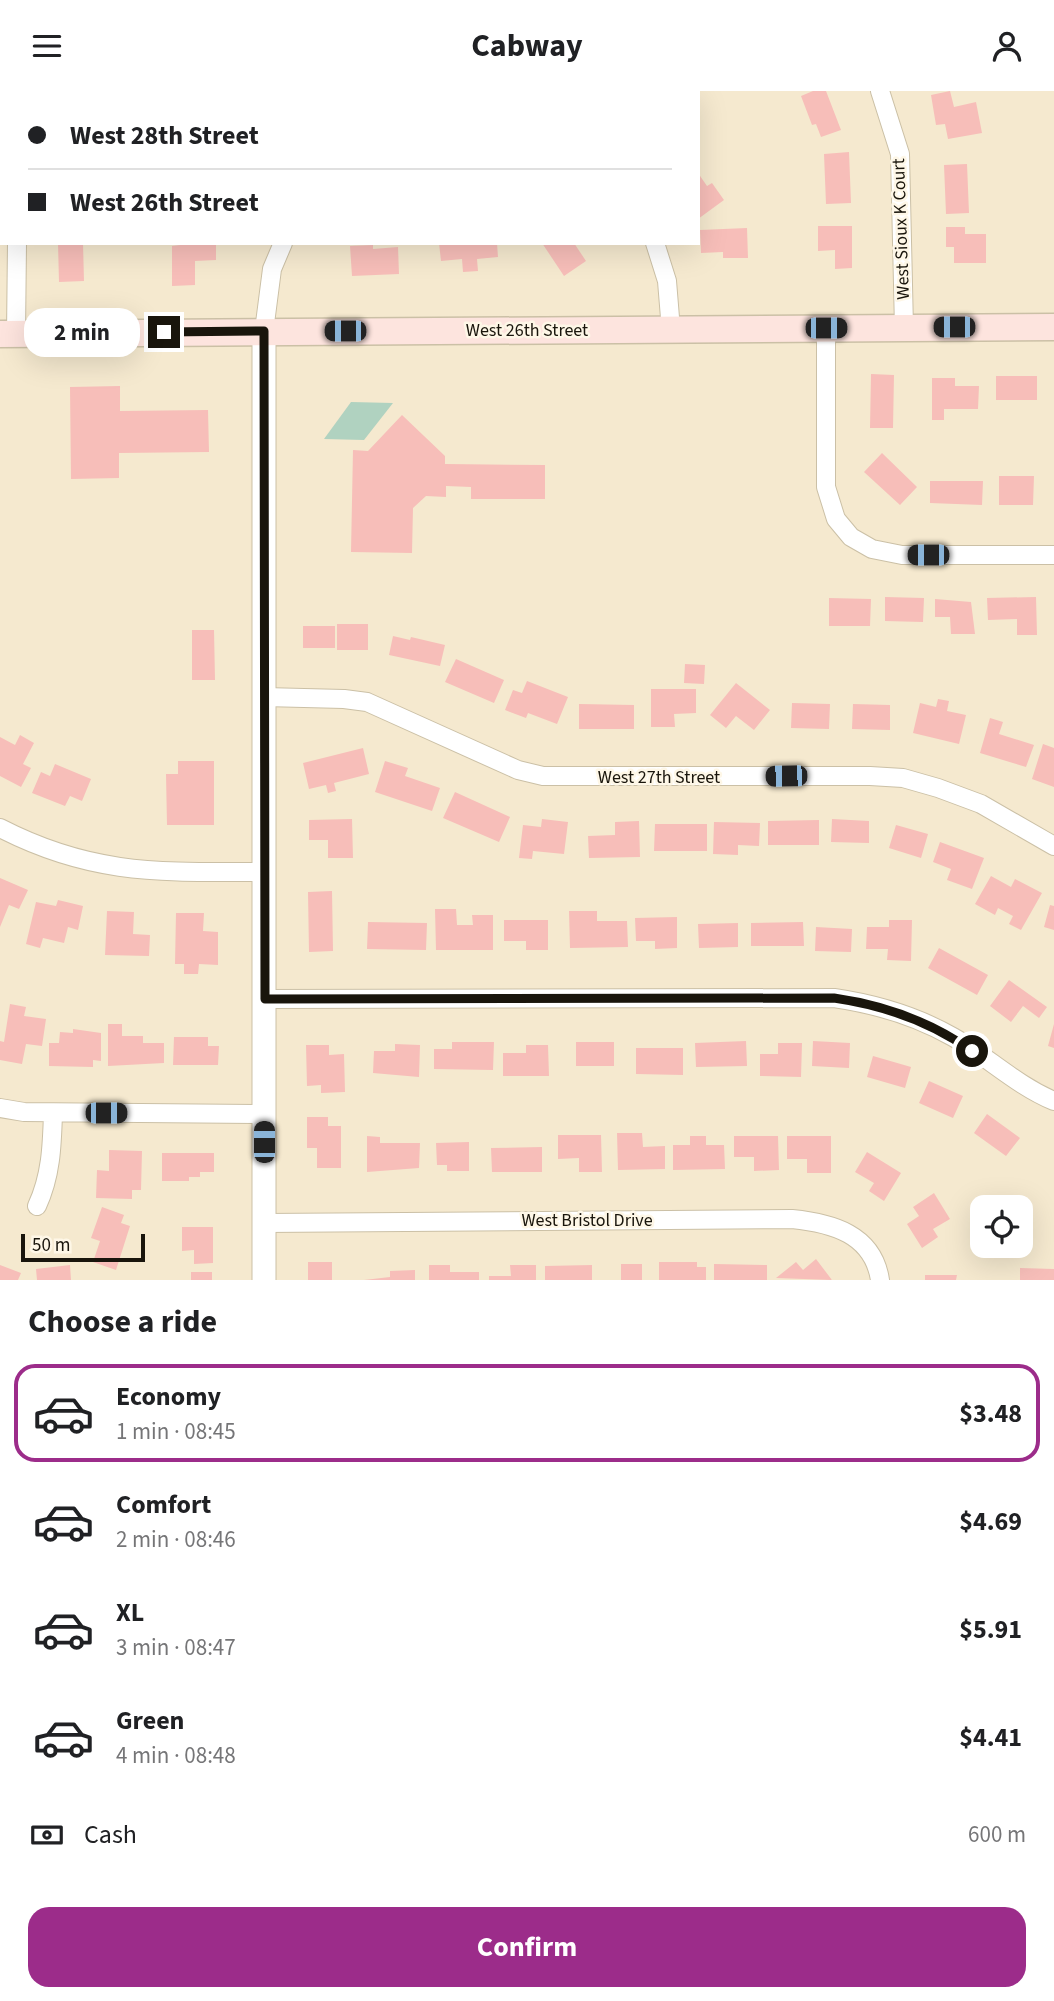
<!DOCTYPE html>
<meta charset="utf-8">
<style>
body{margin:0;font-family:"Source Sans 3",sans-serif;background:#f6f6f6;color:#202124;height:100vh;display:flex;flex-direction:column;font-size:26px;white-space:nowrap}
*{box-sizing:border-box;margin:0}
p{font-size:23px;color:#757577}
.icon{flex:none;width:38px;height:38px;fill:none;stroke:currentColor;stroke-width:2;stroke-linecap:round;stroke-linejoin:round}
.map{position:relative;height:1189px;overflow:hidden}
.panel{display:flex;flex-direction:column;background:#fff;flex:1}
.panel>*{flex:none}
.hud{position:absolute;left:0px;top:0px;width:700px;height:154px;box-shadow:0 7px 28px #0002;display:grid;align-content:center;height:154px;padding:0 28px;background:#fff}
.fabs{position:absolute;left:970px;top:1104px;display:grid;gap:14px}
.fabs a{display:grid;place-items:center;width:63px;height:63px;border-radius:14px;background:#fff;box-shadow:0 7px 28px #0002;font-size:35px}
.scale{position:absolute;left:21px;bottom:18px;width:124px;box-sizing:border-box;padding-left:7px;border:4px solid #19150c;border-top:0;font-size:19px;line-height:24px;white-space:nowrap;color:#19150c;-webkit-text-stroke:5px #fef7e7;paint-order:stroke}
.end{position:absolute;width:32px;height:32px;margin:-16px;border:9px solid #19150c;background:#fff;box-shadow:0 0 0 4px #fff}
.from{border-radius:50%}
.bubble{position:absolute;height:49px;border-radius:21px;background:#fff;box-shadow:0 7px 28px #0002;font-size:23px;font-weight:700;line-height:49px;text-align:center}
.car{position:absolute;width:21px;height:42px;margin:-21px -10px;border-radius:9px;box-shadow:0 0 5px 2px #0007;background:linear-gradient(#222 24%,#8ab4d8 0 40%,#222 0 76%,#8ab4d8 0 86%,#222 0)}
.hud b{display:flex;align-items:center;gap:24px;height:66px;font-size:26px}
.hud b+b{border-top:2px solid #e0e0e0}
.hud i{width:18px;height:18px;background:#202124}
ul{padding:0;list-style:none}
li{display:flex;align-items:center;gap:21px;height:98px;margin:0 14px 10px;padding:0 14px;border:4px solid transparent;border-radius:21px}
li div{flex:1}
li b{display:block;font-size:26px}
li em{font-style:normal;font-weight:700}
li.selected{border-color:#9c2c8a}
li>.icon{width:63px;height:63px;stroke-width:1.5}
h2{padding:0 28px;font-size:32px;line-height:84px}
.pay{display:flex;align-items:center;gap:18px;height:77px;padding:0 28px;font-size:26px}
.pay p{margin-inline-start:auto}
.button{display:flex;gap:14px;margin-top:auto;padding:14px 28px}
.button a{flex:1;height:80px;border-radius:21px;background:#9c2c8a;color:#fff;font-size:28px;font-weight:700;line-height:80px;text-align:center}
header{display:flex;justify-content:space-between;align-items:center;height:91px;padding:0 28px;background:#fff;font-size:32px;font-weight:700}
.map>svg:first-child{display:block}
.green{fill:#b0d2c0}
.building{fill:#f7beb9}
.lines{fill:none;stroke-linecap:round;stroke-linejoin:round}
.minor-casing{stroke:#cbc0a6;stroke-width:20}
.tertiary-casing{stroke:#cbc0a6;stroke-width:25}
.secondary-casing{stroke:#cbc0a6;stroke-width:29}
.minor{stroke:#fff;stroke-width:18}
.tertiary{stroke:#fff;stroke-width:23}
.secondary{stroke:#fde4de;stroke-width:26}
.route{stroke:#19150c;stroke-width:9}
.labels{text-anchor:middle;dominant-baseline:central;stroke-width:5;stroke-linejoin:round;paint-order:stroke}
.street-label{font-size:18px;fill:#19150c;stroke:#fef7e7}
</style>
<header><svg class="icon" aria-label="menu" viewBox="0 0 24 24"><path d="M4 6h16M4 12h16M4 18h16"/></svg>Cabway<svg class="icon" aria-label="person" viewBox="0 0 24 24"><circle cx="12" cy="8" r="4"/><path d="M4 21q1-7 8-7t8 7"/></svg></header>
<div class="map">
<svg width="1054" height="1189" viewBox="0 0 1054 1189">
<rect width="100%" height="100%" fill="#f5e9cf"/>
<!-- green -->
<path class="green" d="M351,311L393,312L364,349L324,348Z"/>
<!-- building -->
<path class="building" d="M813,0H826L841,39L821,46L816,33L812,34L801,5Z
M950,0L954,16L976,11L982,42L948,48L945,33L936,34L931,4Z
M849,61L851,112L826,113L824,63Z
M967,73L969,122L946,123L944,74Z
M698,82L707,95L712,92L724,109L698,128Z
M818,135H852V177L835,178V159L818,160Z
M946,136H965V143H986V172H954V156H946Z
M747,137L748,167H723V161L701,162L700,139Z
M58,152H83L84,190L59,191Z
M196,152H216V169L195,170V194L172,195V155Z
M439,152H497L498,166L477,168L478,180L463,181L462,168L441,170Z
M542,152H574L586,170L564,185Z
M373,154V158L398,156L399,183L352,185L350,155Z
M871,283L894,284L893,337H870Z
M996,285H1037V309H996Z
M932,287H955V295H979L978,318H944V329H932Z
M120,295V320L208,319L209,361L119,362V387L71,388L70,296Z
M402,324L445,365V373L545,374V408H471V396L446,395V406L426,405L413,417L412,462L351,461L353,359L368,360Z
M882,362L917,396L900,414L864,381Z
M999,385H1034L1033,414H999Z
M930,390H983L982,414L930,412Z
M885,506L924,507L923,531L885,530Z
M1036,506L1037,544H1017V528L988,529L987,507Z
M829,507L871,508L870,535H829Z
M935,508L971,511L975,543H951L950,526H935Z
M337,533H368V559H337Z
M303,535H335V557H303Z
M192,539H214L215,589H192Z
M393,545L410,549L411,546L445,554L440,575L389,564Z
M456,568L504,589L494,612L445,591Z
M685,573L705,574L704,593L684,592Z
M527,590L568,606L557,633L528,622L526,627L505,619L513,599L522,602Z
M736,592L770,619L754,639L736,625L726,637L710,624Z
M651,598H696V622L674,623L675,636H651Z
M938,608L949,610L947,620L966,624L959,653L913,642L920,612L936,616Z
M792,612L830,613L829,638L791,637Z
M579,613L634,614V638H579Z
M853,613L890,614V639L852,638Z
M990,627L1003,631L999,643L1034,654L1026,676L980,662Z
M20,644L34,652L23,673L31,677L21,696L0,685V646L15,654Z
M1043,653L1054,657V696L1032,688Z
M363,657L369,683L334,692L336,700L328,702L326,694L309,698L303,672Z
M178,670H214V734H167L166,683H178Z
M385,670L408,677L405,685L440,697L432,720L375,701Z
M55,673L91,688L82,710L70,705L65,715L32,702L41,681L50,685Z
M455,701L510,726L499,751L443,727Z
M352,728L353,767H328V749H309V729Z
M542,728L568,731L564,763L533,760L532,768L519,767L523,734L541,736Z
M832,728L869,730V752L831,751Z
M819,729V754H768V730Z
M639,730L640,766L589,767L588,745L615,744V731Z
M714,731L760,732L759,755L738,754V764L713,763Z
M655,733H707V760H654Z
M896,734L928,743L921,767L889,757Z
M940,751L984,767L972,798L947,789L951,778L933,771Z
M991,785L1011,796L1015,788L1042,802L1021,839L1009,833L1013,825L998,817L995,824L975,813Z
M0,787L28,799L19,818L9,814L0,836Z
M332,800L333,860L309,861L308,801Z
M58,809L83,815L78,839L68,836L64,852L43,847L40,857L26,853L36,811L56,815Z
M1050,814L1054,815V839L1044,836Z
M435,818H456L457,834H473L472,824H493V859H436Z
M107,820L134,821L133,843L150,844L149,865L105,864Z
M569,820H597V830H627L628,856L570,857Z
M176,822H204L203,840L218,841V874L199,873L198,883H184V873H175Z
M677,826V857L655,858V850H636L635,827Z
M504,829H548V859H526V850H504Z
M889,829H912L911,870L887,869L888,858H866L867,836H889Z
M368,831L427,832L426,859L367,858Z
M803,831L804,855H751V832Z
M738,832V856L699,857L698,833Z
M816,836L852,838L851,861L815,860Z
M939,857L988,884L977,904L928,877Z
M1009,889L1047,916L1039,927L1023,915L1011,931L990,915Z
M10,913L26,916L24,925L46,928L42,955L26,953L22,973L0,969V950L4,951Z
M108,933H122V945H143V952H164V972L108,975Z
M1054,933V957L1048,955Z
M73,938L101,942V970L93,969V976L49,975V952H59L60,941L73,942Z
M174,946H208V955H219L218,974H173Z
M746,950L747,975L696,976L695,952Z
M813,950L850,952L849,977L812,975Z
M452,951H494L493,979L434,978V958H452Z
M576,951H614V975H576Z
M778,952H802L801,986L760,985V963H778Z
M395,953L420,954L419,986L373,982L374,960H395Z
M306,954H329V964L344,963L345,1001L321,1002V994L307,995Z
M526,954H548L549,985H503V962H526Z
M636,957H683V984L636,983Z
M873,965L911,976L905,997L867,986Z
M929,990L963,1005L953,1027L919,1012Z
M987,1023L1020,1047L1006,1065L974,1042Z
M307,1026H328V1035H341V1077H317V1057H307Z
M617,1042H642L643,1056L665,1055V1078L618,1079Z
M558,1044H601L602,1081H579V1067L558,1068Z
M367,1045L380,1046V1052H420L419,1077L367,1081Z
M690,1045H706V1054H724L725,1078L673,1079V1054H690Z
M734,1045H778L779,1079L754,1080V1066H734Z
M787,1045H831V1082H807V1068H787Z
M469,1051V1080H447V1074H437L436,1052Z
M542,1056V1081H492L491,1057Z
M109,1059L142,1060L141,1099H132V1108L96,1107L97,1079L109,1080Z
M867,1061L901,1082L884,1110L869,1100L874,1092L855,1081Z
M162,1062H214V1081H200V1086H189V1090H162Z
M934,1102L950,1128L933,1138L938,1146L922,1157L907,1133L919,1125L913,1116Z
M102,1116L124,1124L121,1132L130,1135L116,1179L93,1171L100,1150L91,1147Z
M182,1136H213V1172L194,1173V1159L182,1160Z
M816,1168L832,1189L776,1187L796,1171L803,1179Z
M308,1171H332V1189H308Z
M659,1171H697V1176H706V1189H659Z
M621,1173H642V1189H621Z
M714,1173L767,1174V1189H714Z
M0,1174L21,1182L18,1189H0Z
M70,1174L71,1189H37L36,1178Z
M429,1174H450V1181H479V1189H429Z
M510,1174H536V1189H489V1185H511Z
M592,1174V1189H545V1175Z
M1020,1177L1054,1178V1189H1020Z
M415,1179V1189H364L390,1186V1180Z
M191,1181H212V1189H191Z
M925,1184H957L956,1189H925Z"/>
<g class="lines">
<defs>
<path id="minor" d="M880,0L900,63L904,237
M40,2L41,0
M655,152L667,190L671,239
M826,237V396L836,428L851,446L872,458L902,464H1054
M264,240L272,178L283,152
M16,243L17,152
M264,606L344,608L367,611L518,679L543,685H870L903,687L938,697L981,713L1054,755
M0,737C93,785 162,781 263,781
M265,908L834,907C875,913 916,925 953,946C988,966 1016,994 1054,1010
M0,1017L24,1021L263,1023
M37,1115C51,1085 52,1055 53,1022
M264,1132L792,1128C832,1132 873,1143 880,1189"/>
<path id="tertiary" d="M264,240V1189"/>
<path id="secondary" d="M0,243L1054,236"/>
</defs>
<!-- minor casing -->
<use href="#minor" class="minor-casing"/>
<!-- tertiary casing -->
<use href="#tertiary" class="tertiary-casing"/>
<!-- secondary casing -->
<use href="#secondary" class="secondary-casing"/>
<!-- minor -->
<use href="#minor" class="minor"/>
<!-- tertiary -->
<use href="#tertiary" class="tertiary"/>
<!-- secondary -->
<use href="#secondary" class="secondary"/>
</g>
<g class="lines">
<!-- route -->
<path class="route" d="M164,241L264,240L265,908L834,907C883,914 931,931 972,960"/>
</g>
<g class="labels">
<!-- street labels -->
<g class="street-label">
<text transform="translate(901 138) rotate(-92)">West Sioux K Court</text>
<text x="527" y="239">West 26th Street</text>
<text x="659" y="686">West 27th Street</text>
<text x="587" y="1129">West Bristol Drive</text>
</g>
</g>
</svg>
<div class="fabs">
<a><svg class="icon" aria-label="locate" viewBox="0 0 24 24"><circle cx="12" cy="12" r="6"/><path d="M12 2v4M12 18v4M2 12h4M18 12h4"/></svg></a>
</div>
<div class="scale">50 m</div>
<i class="end from" style="left:972px;top:960px"></i>
<i class="end" style="left:164px;top:241px"></i>
<div class="bubble" style="left:24px;top:217px;width:116px">2 min</div>
<i class="car" style="left:954px;top:236px;rotate:270deg"></i>
<i class="car" style="left:826px;top:237px;rotate:90deg"></i>
<i class="car" style="left:345px;top:240px;rotate:270deg"></i>
<i class="car" style="left:928px;top:464px;rotate:270deg"></i>
<i class="car" style="left:786px;top:685px;rotate:269deg"></i>
<i class="car" style="left:106px;top:1022px;rotate:90deg"></i>
<i class="car" style="left:264px;top:1051px;rotate:0deg"></i>
<div class="hud">
<b><i class="from"></i>West 28th Street</b>
<b><i></i>West 26th Street</b>
</div>
</div>
<section class="panel">
<h2>Choose a ride</h2>
<ul>
<li class="selected"><svg class="icon" aria-label="car" viewBox="0 0 24 24"><path d="M5 17H2v-5l4-1 3-4h7l3 4 3 1v5h-3M9 17h6M6 11h13"/><circle cx="7" cy="17" r="2"/><circle cx="17" cy="17" r="2"/></svg><div><b>Economy</b><p>1 min · 08:45</p></div><em>$3.48</em></li>
<li><svg class="icon" aria-label="car" viewBox="0 0 24 24"><path d="M5 17H2v-5l4-1 3-4h7l3 4 3 1v5h-3M9 17h6M6 11h13"/><circle cx="7" cy="17" r="2"/><circle cx="17" cy="17" r="2"/></svg><div><b>Comfort</b><p>2 min · 08:46</p></div><em>$4.69</em></li>
<li><svg class="icon" aria-label="car" viewBox="0 0 24 24"><path d="M5 17H2v-5l4-1 3-4h7l3 4 3 1v5h-3M9 17h6M6 11h13"/><circle cx="7" cy="17" r="2"/><circle cx="17" cy="17" r="2"/></svg><div><b>XL</b><p>3 min · 08:47</p></div><em>$5.91</em></li>
<li><svg class="icon" aria-label="car" viewBox="0 0 24 24"><path d="M5 17H2v-5l4-1 3-4h7l3 4 3 1v5h-3M9 17h6M6 11h13"/><circle cx="7" cy="17" r="2"/><circle cx="17" cy="17" r="2"/></svg><div><b>Green</b><p>4 min · 08:48</p></div><em>$4.41</em></li>
</ul>
<div class="pay"><svg class="icon" aria-label="cash" viewBox="0 0 24 24"><path d="M3 7h18v10H3z"/><circle cx="12" cy="12" r="2"/></svg>Cash<p>600 m</p></div>
<div class="button"><a>Confirm</a></div>
</section>
